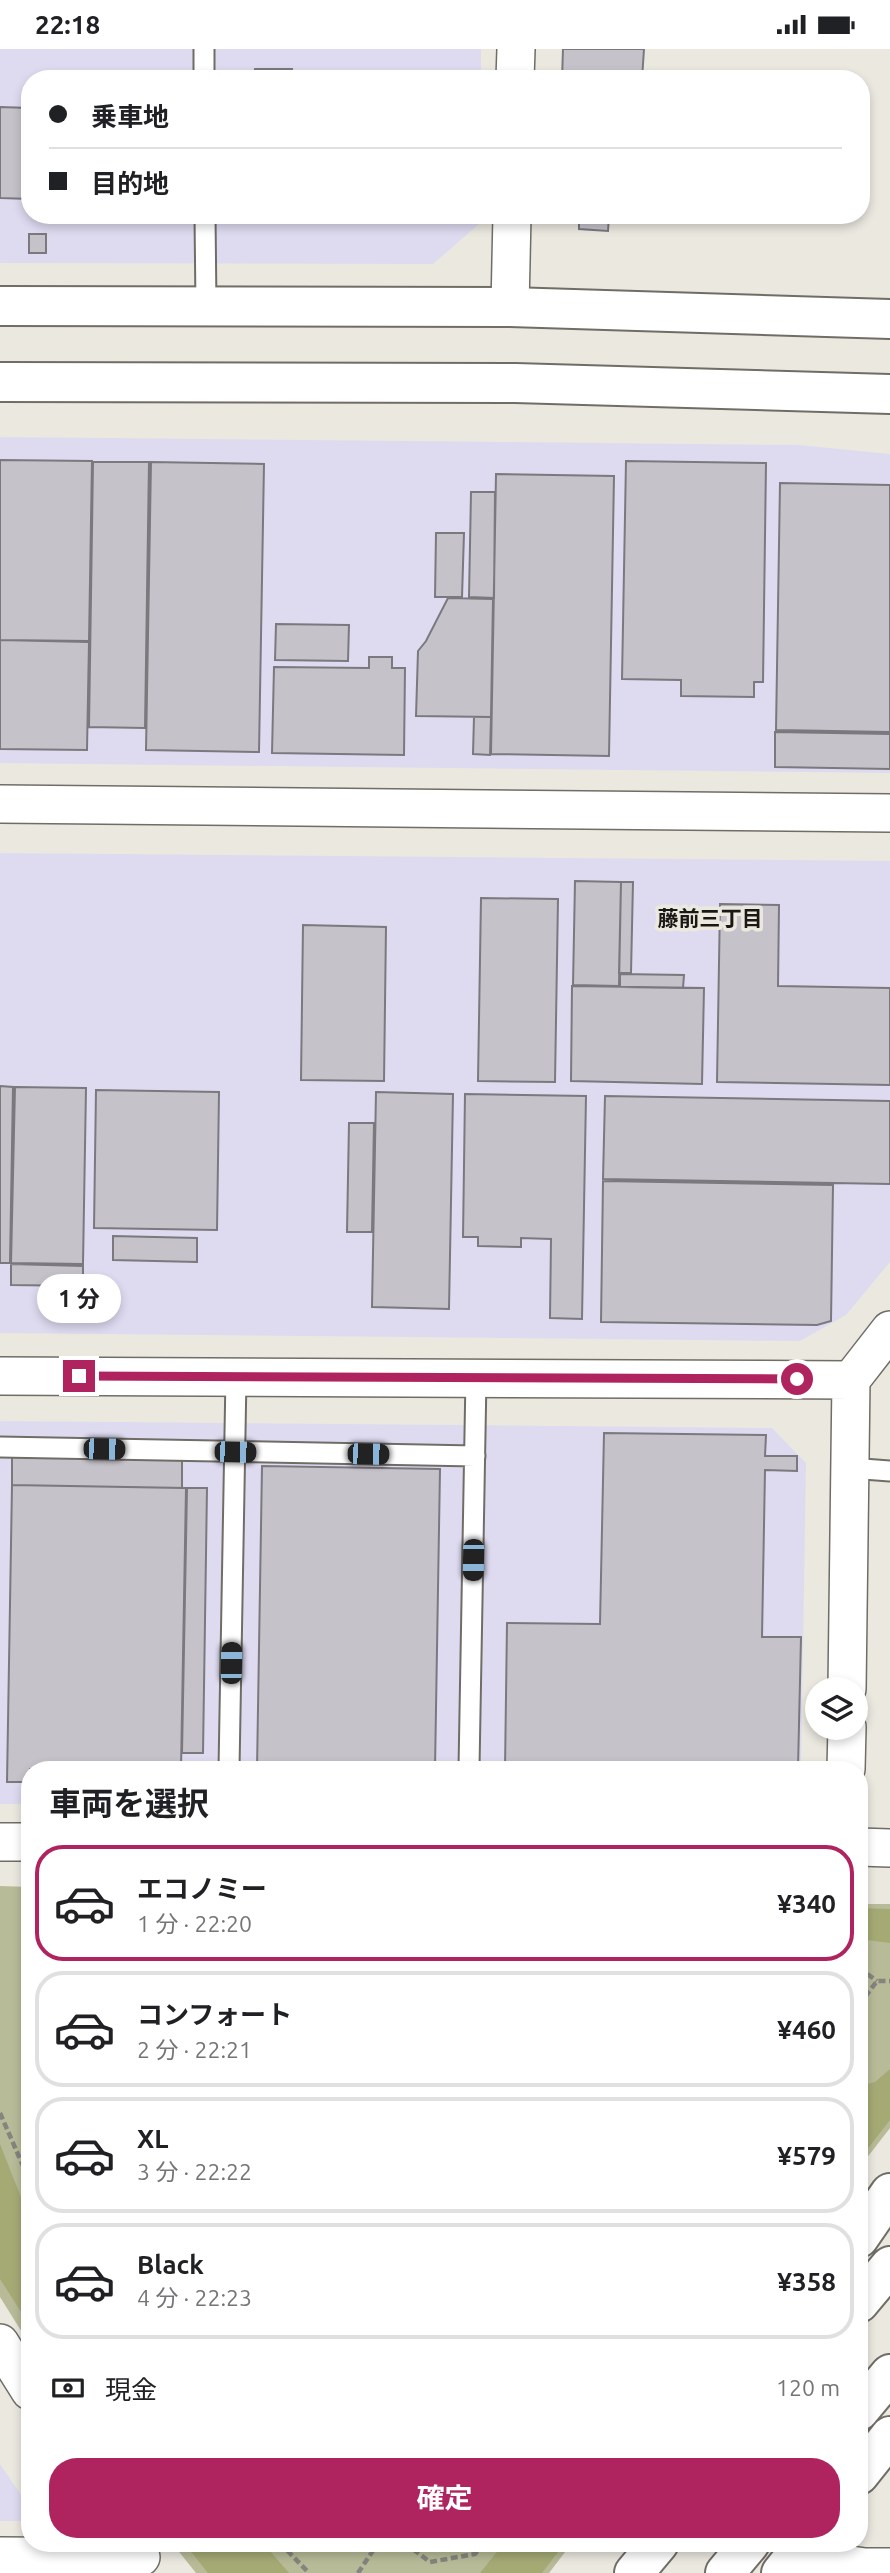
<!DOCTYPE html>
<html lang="ja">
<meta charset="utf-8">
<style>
body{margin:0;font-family:Ubuntu,"Noto Sans JP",sans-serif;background:#f2f2f2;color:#202124;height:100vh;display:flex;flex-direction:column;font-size:26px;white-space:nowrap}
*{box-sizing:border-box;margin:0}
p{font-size:23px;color:#757577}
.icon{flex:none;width:38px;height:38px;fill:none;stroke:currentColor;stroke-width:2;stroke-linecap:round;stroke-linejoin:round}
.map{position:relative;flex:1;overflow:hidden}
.panel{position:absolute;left:21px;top:1712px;width:847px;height:791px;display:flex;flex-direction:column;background:#fff;border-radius:28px;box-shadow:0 4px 10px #0003}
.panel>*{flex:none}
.hud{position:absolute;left:21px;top:21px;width:849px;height:154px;border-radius:28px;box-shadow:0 4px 10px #0003;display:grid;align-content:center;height:154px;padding:0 28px;background:#fff}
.controls{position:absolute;left:805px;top:1628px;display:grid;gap:14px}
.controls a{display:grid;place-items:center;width:63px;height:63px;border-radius:50%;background:#fff;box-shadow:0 4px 10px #0003;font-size:35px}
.end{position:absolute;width:32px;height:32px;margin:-16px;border:9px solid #af235f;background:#fff;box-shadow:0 0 0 4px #fff}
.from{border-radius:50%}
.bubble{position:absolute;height:49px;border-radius:24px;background:#fff;box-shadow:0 4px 10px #0003;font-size:23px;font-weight:700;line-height:49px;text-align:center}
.car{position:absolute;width:21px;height:42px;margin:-21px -10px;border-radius:9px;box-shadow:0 0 5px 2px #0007;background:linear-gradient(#222 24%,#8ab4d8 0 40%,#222 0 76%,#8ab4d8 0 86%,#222 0)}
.hud b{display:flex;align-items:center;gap:24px;height:66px;font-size:26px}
.hud b+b{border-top:2px solid #e0e0e0}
.hud i{width:18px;height:18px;background:#202124}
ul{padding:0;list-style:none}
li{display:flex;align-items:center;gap:21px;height:116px;margin:0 14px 10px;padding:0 14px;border:4px solid #e0e0e0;border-radius:28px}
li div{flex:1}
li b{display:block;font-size:26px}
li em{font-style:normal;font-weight:700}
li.selected{border-color:#af235f}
li>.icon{width:63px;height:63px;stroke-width:1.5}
h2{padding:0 28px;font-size:32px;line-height:84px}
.pay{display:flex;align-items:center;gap:18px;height:77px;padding:0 28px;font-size:26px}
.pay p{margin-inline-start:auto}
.primary-button{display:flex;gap:14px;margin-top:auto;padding:14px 28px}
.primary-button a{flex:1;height:80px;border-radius:28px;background:#af235f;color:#fff;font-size:28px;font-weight:700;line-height:80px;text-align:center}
.status{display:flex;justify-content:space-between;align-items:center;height:49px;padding:0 35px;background:#fff;direction:ltr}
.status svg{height:19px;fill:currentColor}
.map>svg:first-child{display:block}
.industrial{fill:#dedbf1}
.green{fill:#b7bb97}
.forest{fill:#a5aa75}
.building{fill:#c6c2ca;stroke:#7b787e;stroke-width:2}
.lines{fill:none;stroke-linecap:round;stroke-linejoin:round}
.lane-casing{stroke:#706d66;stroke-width:23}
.street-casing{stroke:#706d66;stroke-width:40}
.secondary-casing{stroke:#706d66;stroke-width:42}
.highway-casing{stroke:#706d66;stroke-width:42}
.path{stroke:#86847e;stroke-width:4.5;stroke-dasharray:7 3.5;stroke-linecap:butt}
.lane{stroke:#fff;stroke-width:19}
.street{stroke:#fff;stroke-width:37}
.secondary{stroke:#fff;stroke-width:38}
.highway{stroke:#fff;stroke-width:38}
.route{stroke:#af235f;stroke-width:9}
.labels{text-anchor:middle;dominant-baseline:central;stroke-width:7;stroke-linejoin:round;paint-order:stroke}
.neighbourhood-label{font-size:21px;font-weight:bold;fill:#191815;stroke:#ebe8e0}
</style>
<div class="status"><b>22:18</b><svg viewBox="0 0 49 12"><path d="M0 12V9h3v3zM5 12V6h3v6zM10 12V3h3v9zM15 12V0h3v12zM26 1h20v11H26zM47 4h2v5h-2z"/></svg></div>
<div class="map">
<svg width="890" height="2524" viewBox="0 0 890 2524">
<rect width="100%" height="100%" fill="#ebe8e0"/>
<!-- industrial -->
<path class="industrial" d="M0,0H481V30H30V166H479V175L433,215L0,214Z
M0,388L799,396L890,405V724L0,714Z
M0,804L890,812V1213L846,1266L800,1292L0,1284Z
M0,1372L772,1379L806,1414L801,1720H30V1755H0Z
M0,2415L30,2459V2472H0Z"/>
<!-- green -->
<path class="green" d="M0,1837L30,1838V2296L0,2248Z
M859,1855H890V2079L859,2119Z
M172,2494H572L549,2524H196Z"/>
<!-- forest -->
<path class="forest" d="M859,1859L890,1860V1894L859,1890Z
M890,2020V2071L859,2111V2037L875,2033Z
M0,2095L30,2171V2277L0,2230Z
M184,2494H263L289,2524H208Z
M504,2494H565L542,2524H480Z"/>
<!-- building -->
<path class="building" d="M563,0H644L642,30H562Z
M255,20H292L291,30H254Z
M0,58L30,59V150L0,149Z
M579,166H609L608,182L579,180Z
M29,185H46V204H29Z
M0,411L92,412L89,592L0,591Z
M626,412L766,414L763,633H754V648L681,647V631L622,630Z
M93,413H149L145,679L89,678Z
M151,413L264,415L259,703L146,701Z
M496,425L614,427L609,707L491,705Z
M780,434L890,436V683L776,681Z
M471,443H495L494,549L469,548Z
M436,484H464L462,548H435Z
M448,549L493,550L491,668L416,667L418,602L426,592Z
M276,575L349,576L348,612L275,611Z
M0,591L89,593L87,701L0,700Z
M369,608H392V619H405L404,706L272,704L274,618L369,619Z
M474,668H491L490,706L473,705Z
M775,683L890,685V720L775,718Z
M575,832L621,833L619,937L573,936Z
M621,833H633L631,924H619Z
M481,849L558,850L555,1033L478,1032Z
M720,855L779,856L778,937L890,939V1036L717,1033Z
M303,876L386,878L384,1032L301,1031Z
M620,925L684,926L683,939L620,938Z
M572,937L704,939L702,1035L571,1032Z
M0,1037L13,1038L10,1214H0Z
M15,1038L86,1039L83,1215L11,1214Z
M96,1041L219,1043L217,1181L94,1179Z
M376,1043L453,1045L449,1260L372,1258Z
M465,1045L586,1047L582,1270L550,1269L551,1190L521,1189V1198L478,1197V1188H463Z
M605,1047L890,1052V1135L603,1130Z
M349,1074H374L372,1183H347Z
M603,1132L833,1136L831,1272L817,1276L601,1273Z
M113,1187L197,1189V1213L113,1211Z
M11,1215L83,1217V1237L11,1236Z
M604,1384L766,1386L765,1407H797V1422L765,1421L762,1588H801L798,1720H505L507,1574L600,1575Z
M12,1406L182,1409V1439L12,1436Z
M262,1417L440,1420L435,1720H257Z
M12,1436L186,1439L181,1720H30V1733H7Z
M187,1439H207L203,1704H182Z"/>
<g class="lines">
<defs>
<path id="lane" d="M204,0V30
M205,166L206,257
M0,1398L475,1407
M850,1419L890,1422
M469,1719L476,1329
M229,1720L236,1328"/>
<path id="street" d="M515,30L516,0
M510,258L512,166
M0,755L890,764
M0,1327L851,1331
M847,1640L851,1331L890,1281
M846,1720L847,1678
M0,1793H30
M859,1798L890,1799
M0,2294L30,2342
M0,2507L141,2508
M793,2508L865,2518H890"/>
<path id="secondary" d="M0,257L510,258L890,270
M0,333L515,334L890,345"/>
<path id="highway" d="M859,2189L890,2144
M859,2254L890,2217
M859,2362L890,2325
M859,2426L890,2387
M634,2524L659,2494
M725,2524L750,2494
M781,2524L805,2494"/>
</defs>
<!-- lane casing -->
<use href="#lane" class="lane-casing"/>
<!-- street casing -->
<use href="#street" class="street-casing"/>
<!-- secondary casing -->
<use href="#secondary" class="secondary-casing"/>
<!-- highway casing -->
<use href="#highway" class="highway-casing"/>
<!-- path -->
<path class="path" d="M859,1919L877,1932
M859,1956L877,1932H890
M0,2064L30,2133
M280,2494L309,2524
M405,2494L430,2513L475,2505L484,2494
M358,2524L378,2494"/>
<!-- lane -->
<use href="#lane" class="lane"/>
<!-- street -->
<use href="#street" class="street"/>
<!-- secondary -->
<use href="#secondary" class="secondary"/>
<!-- highway -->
<use href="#highway" class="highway"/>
</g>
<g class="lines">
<!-- route -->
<path class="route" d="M79,1327L797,1330"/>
</g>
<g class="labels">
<!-- neighbourhood labels -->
<g class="neighbourhood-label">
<text x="710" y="869">藤前三丁目</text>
</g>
</g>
</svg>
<div class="controls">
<a><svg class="icon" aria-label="layers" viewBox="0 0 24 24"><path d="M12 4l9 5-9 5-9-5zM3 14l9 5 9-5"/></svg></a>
</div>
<i class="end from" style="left:797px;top:1330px"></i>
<i class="end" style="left:79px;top:1327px"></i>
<div class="bubble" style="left:37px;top:1225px;width:84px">1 分</div>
<i class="car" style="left:104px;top:1400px;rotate:91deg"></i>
<i class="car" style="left:235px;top:1403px;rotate:91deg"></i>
<i class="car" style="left:368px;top:1405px;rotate:91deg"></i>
<i class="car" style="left:473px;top:1511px;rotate:181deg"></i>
<i class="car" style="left:231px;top:1614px;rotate:1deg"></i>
<div class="hud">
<b><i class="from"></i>乗車地</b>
<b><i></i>目的地</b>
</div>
<section class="panel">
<h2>車両を選択</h2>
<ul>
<li class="selected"><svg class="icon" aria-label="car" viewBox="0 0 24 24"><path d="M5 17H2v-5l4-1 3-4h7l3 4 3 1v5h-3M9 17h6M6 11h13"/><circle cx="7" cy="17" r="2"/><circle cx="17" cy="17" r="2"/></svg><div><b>エコノミー</b><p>1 分 · 22:20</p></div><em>¥340</em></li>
<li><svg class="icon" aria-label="car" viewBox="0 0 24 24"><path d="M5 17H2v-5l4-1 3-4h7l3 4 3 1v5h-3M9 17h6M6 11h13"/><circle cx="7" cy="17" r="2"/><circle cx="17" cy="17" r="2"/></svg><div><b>コンフォート</b><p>2 分 · 22:21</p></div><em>¥460</em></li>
<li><svg class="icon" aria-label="car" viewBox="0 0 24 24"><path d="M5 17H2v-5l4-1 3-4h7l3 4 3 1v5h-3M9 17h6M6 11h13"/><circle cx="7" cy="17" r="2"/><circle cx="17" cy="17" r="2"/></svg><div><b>XL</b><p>3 分 · 22:22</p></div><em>¥579</em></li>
<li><svg class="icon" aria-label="car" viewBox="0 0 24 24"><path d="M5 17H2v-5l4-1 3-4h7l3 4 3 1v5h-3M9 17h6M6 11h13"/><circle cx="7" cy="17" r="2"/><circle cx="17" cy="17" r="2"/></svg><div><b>Black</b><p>4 分 · 22:23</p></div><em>¥358</em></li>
</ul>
<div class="pay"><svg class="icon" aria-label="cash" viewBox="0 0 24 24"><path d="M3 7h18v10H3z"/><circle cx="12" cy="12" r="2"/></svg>現金<p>120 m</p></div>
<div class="primary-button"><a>確定</a></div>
</section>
</div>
